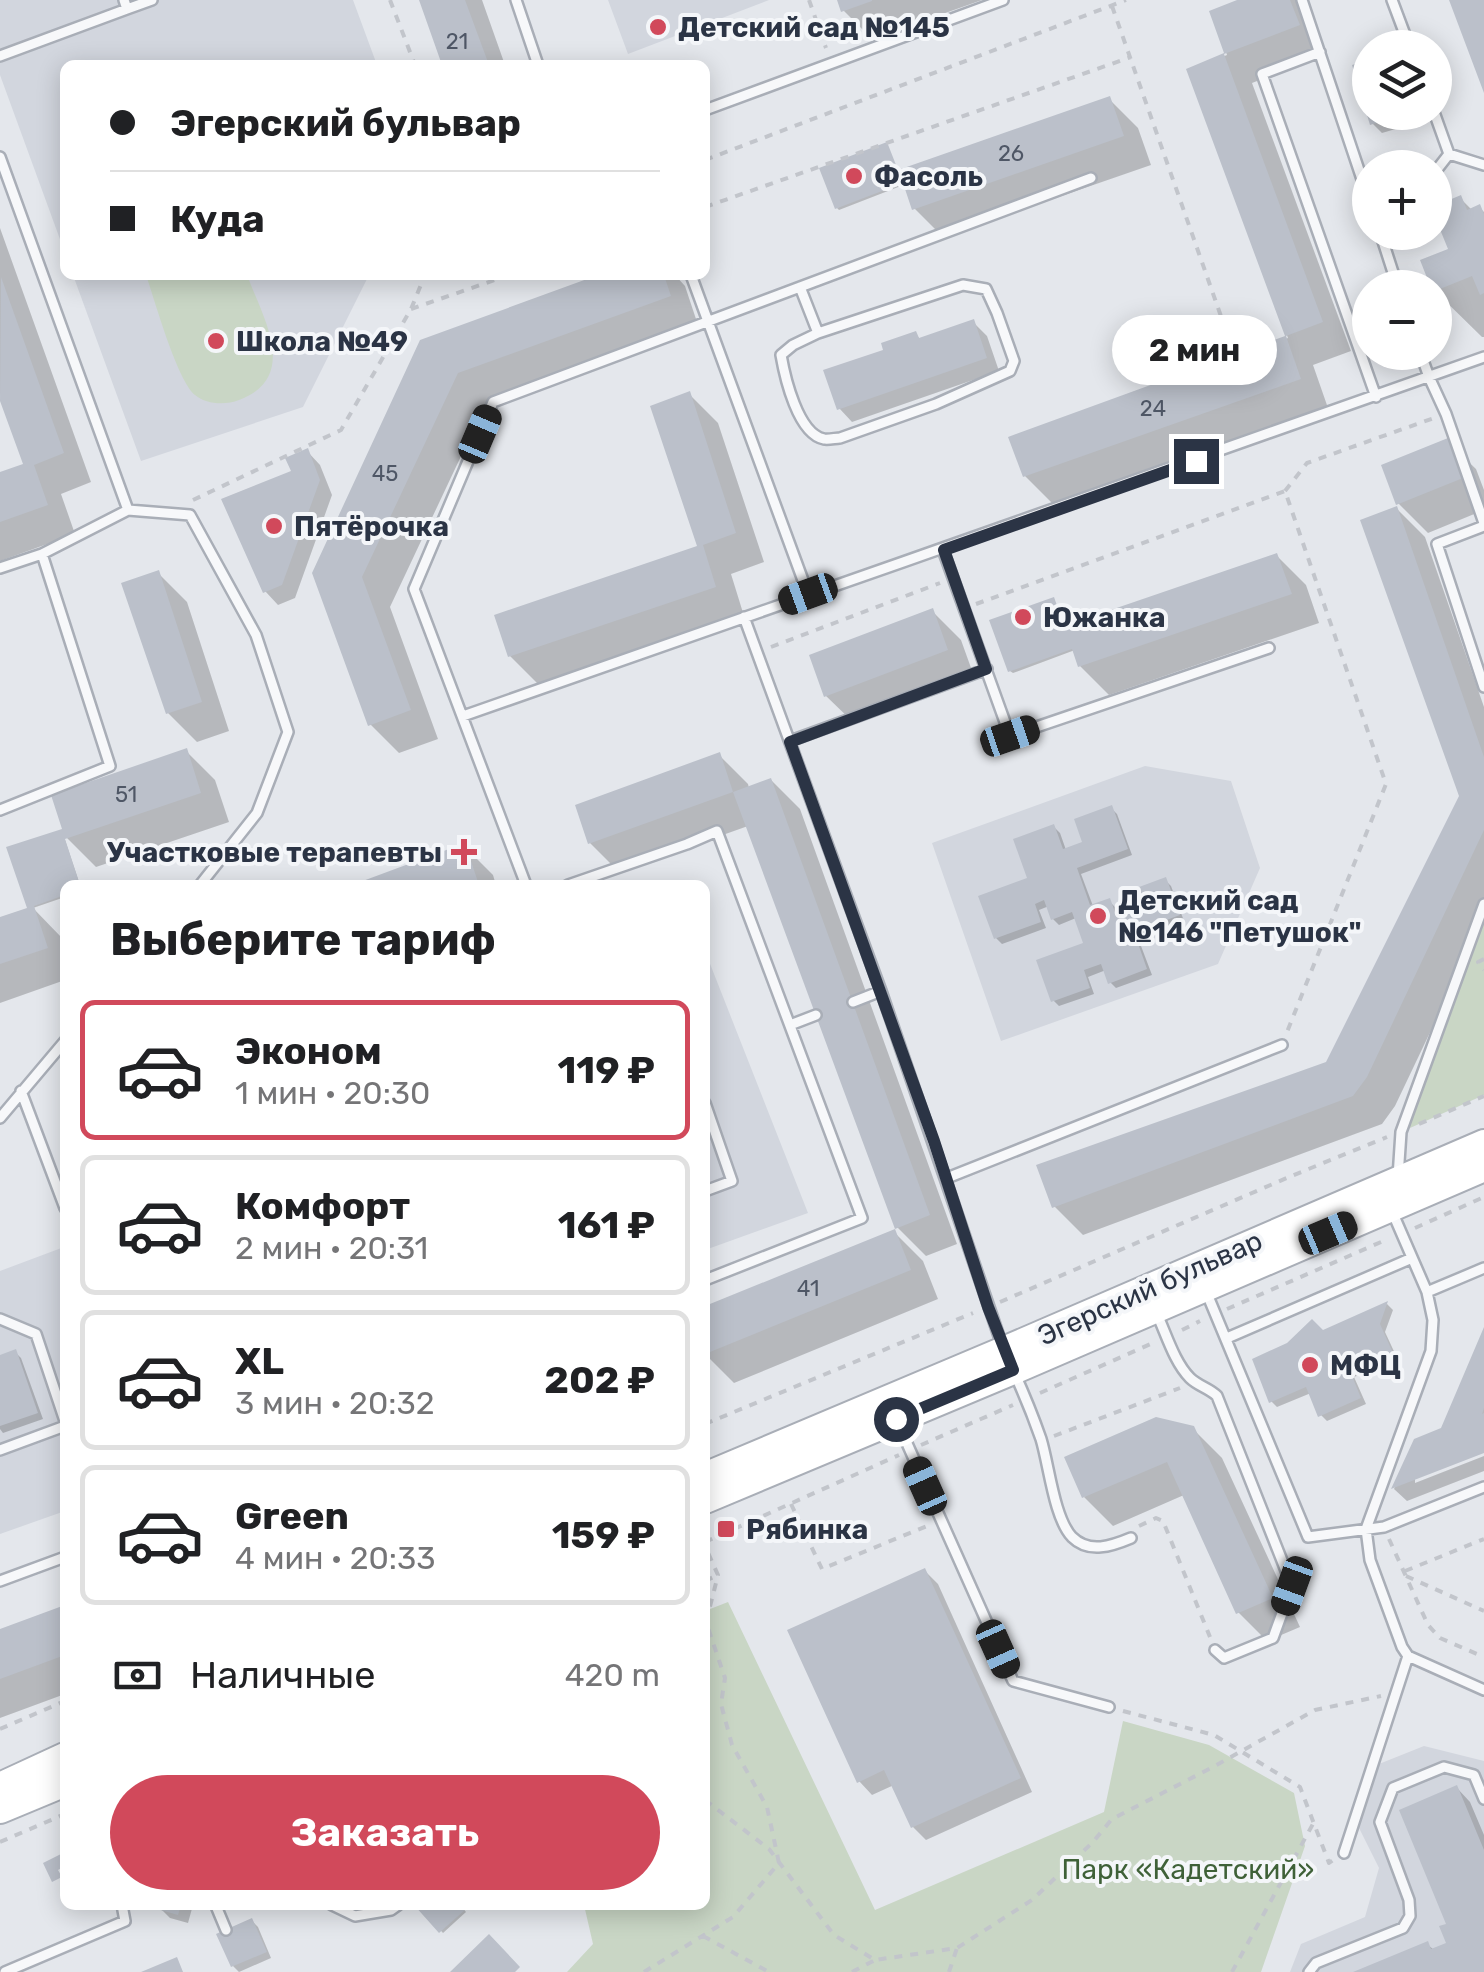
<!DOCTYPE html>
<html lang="ru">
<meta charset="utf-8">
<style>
body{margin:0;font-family:Rubik,sans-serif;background:#f2f2f2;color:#202124;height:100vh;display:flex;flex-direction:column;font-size:38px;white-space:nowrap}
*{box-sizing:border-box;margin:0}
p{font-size:32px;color:#757577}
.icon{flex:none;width:55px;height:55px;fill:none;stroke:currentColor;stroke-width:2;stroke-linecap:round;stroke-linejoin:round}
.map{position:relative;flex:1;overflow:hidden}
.drawer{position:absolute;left:60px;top:880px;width:650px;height:1030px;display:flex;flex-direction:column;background:#fff;border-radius:15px;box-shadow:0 5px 25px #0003}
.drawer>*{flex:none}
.banner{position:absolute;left:60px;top:60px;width:650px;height:220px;border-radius:15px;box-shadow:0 5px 25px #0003;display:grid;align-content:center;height:220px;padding:0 50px;background:#fff}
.controls{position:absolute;left:1352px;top:30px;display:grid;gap:20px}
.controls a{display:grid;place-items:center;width:100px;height:100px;border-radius:50%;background:#fff;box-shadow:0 5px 25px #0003;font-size:50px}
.end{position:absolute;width:45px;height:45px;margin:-22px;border:12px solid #2b3445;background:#fff;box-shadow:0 0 0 5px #fff}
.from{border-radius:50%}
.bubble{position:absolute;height:70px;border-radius:35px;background:#fff;box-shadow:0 5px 25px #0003;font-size:32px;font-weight:700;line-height:70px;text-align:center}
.car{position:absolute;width:30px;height:60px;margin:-30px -15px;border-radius:12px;box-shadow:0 0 8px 2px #0007;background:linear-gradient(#222 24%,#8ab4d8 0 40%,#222 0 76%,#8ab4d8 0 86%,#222 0)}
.banner b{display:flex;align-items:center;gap:35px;height:95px;font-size:38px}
.banner b+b{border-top:2px solid #e0e0e0}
.banner i{width:25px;height:25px;background:#202124}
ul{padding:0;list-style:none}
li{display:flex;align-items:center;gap:30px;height:140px;margin:0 20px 15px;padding:0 30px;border:5px solid #e0e0e0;border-radius:15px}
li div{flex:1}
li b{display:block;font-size:38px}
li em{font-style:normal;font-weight:700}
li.current{border-color:#d1495b}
li>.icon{width:90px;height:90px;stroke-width:1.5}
h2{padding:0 50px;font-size:45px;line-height:120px}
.pay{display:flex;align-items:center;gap:25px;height:110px;padding:0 50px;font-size:38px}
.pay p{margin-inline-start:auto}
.primary-button{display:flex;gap:20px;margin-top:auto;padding:20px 50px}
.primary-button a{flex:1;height:115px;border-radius:60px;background:#d1495b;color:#fff;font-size:40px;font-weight:700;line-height:115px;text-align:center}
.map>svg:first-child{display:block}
.built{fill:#d2d6de}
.green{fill:#c9d6c5}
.shadow{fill:#0003}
.building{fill:#bbc0ca}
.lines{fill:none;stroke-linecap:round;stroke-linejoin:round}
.lane-casing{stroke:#a9aeb7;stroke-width:14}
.secondary-casing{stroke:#a9aeb7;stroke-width:32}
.path{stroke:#c2c5cb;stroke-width:4;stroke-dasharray:8 8;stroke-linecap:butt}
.lane{stroke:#f7f8fa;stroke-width:9}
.secondary{stroke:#fff;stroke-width:28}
.route{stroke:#2b3445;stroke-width:12}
.poi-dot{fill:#d1495b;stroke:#f4f6f9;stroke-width:4}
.labels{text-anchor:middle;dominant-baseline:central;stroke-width:8;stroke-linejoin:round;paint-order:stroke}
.number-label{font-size:22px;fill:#4f5766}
.poi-label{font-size:28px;font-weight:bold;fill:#2b3445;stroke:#f4f6f9;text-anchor:start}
.street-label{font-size:28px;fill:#2b3445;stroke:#f4f6f9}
.park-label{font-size:28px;fill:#3f6138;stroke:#f4f6f9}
</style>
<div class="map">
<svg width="1484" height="1972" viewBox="0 0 1484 1972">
<rect width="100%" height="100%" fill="#e4e7ec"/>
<!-- built -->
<path class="built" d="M0,0H353L377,65H65V253L0,75Z
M608,0H769L628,54Z
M73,275H369L303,407L141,461Z
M1145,766L1231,781L1260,868L1218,964L1001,1041L932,843Z
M705,951L808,1213L705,1250Z
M64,1247L65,1511L0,1534V1271Z
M1424,1746L1484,1761V1972H1290L1301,1944L1365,1917L1379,1868L1358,1826L1379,1764Z"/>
<!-- green -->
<path class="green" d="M146,275H247C263,318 300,377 239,400C226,405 207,405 195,395C177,380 155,301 146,275Z
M1484,904V1095L1401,1132Z
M728,1602L875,1910L1104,1812L1123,1721L1209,1745L1294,1793L1305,1846L1261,1972H567L593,1944L584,1905H705V1611Z"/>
<!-- shadow -->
<path class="shadow" d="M422,0H482L505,65H445Z
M840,0H982L872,39L843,10Z
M1244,0H1298L1312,14L1327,54L1252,83L1351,351L1313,365L1328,408L1054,505L1025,476L1012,438L1288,338L1189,70L1227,55L1212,12Z
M1370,62V112H1412L1416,123L1382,133L1372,123L1355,67Z
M1109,99L1138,128L1151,165L943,237L914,208L906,184L839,210L837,208L898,172Z
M1460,198L1472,210L1479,207L1484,212V337H1482L1435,291L1452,250L1435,208Z
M0,228L91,482L61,494L75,534L0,561V475L26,465L0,393Z
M606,275H675L685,286L698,325L487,401L390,607L438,739L399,753L370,724L315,573L421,342Z
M973,322L987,336L999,371L852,422L839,408L886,351L915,334L921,340Z
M689,394L718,423L764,562L731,574L744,616L539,685L510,656L700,548Z
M1447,441L1476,469L1484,490V510L1428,533L1399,504L1384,466Z
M307,451L320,465L332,495L295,598L278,605L265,591L294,473Z
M1396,508L1425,537L1484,707V919L1395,1106L1382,1124L1083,1235L1054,1206L1328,1064L1462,796Z
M1277,556L1306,585L1319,623L1109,695L1080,666L1075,650L1013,673L1010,671L1065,628Z
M158,573L187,602L229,731L197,742L168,713Z
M932,611L961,640L975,679L855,724L826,696Z
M186,751L215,780L229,822L96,867L63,834L80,885H65V897L33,908L62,938L65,947V980L0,1003V920L30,910L9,849L65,831L54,796Z
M719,755L748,784L749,788L771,780L800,809L957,1244L926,1256L897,1227L748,826L619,872L590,843Z
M1111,808L1117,814L1132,855L1081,874L1093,906L1109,901L1115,907L1119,917L1140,909L1165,880L1171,886L1184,921L1138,938L1152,975L1116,988L1110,982L1106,970L1088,977L1094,994L1059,1006L1053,1000L1086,944L1076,918L1059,925L1053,919L1049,906L1039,910L1046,928L1002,944L996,938L1030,880L1054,827L1060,833L1066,850L1086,843Z
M464,846L493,875L496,885H358Z
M894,1232L923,1261L938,1299L734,1383L705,1354V1309Z
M1387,1304L1393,1310L1385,1332L1398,1360L1354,1377L1366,1404L1327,1421L1321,1415L1311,1393L1277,1407L1271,1401L1322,1333Z
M1484,1333V1451L1415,1477V1483L1484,1456V1471L1407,1501L1394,1489L1416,1441L1442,1430Z
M15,1352L21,1358L43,1419L3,1433L0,1429V1358Z
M1192,1428L1222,1458L1300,1627L1267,1641L1238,1612L1184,1495L1113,1526L1084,1497Z
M925,1571L938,1584L1032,1792L926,1840L913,1827L894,1785L872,1795L859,1781Z
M65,1607V1694L0,1718V1632Z
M1457,1788L1470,1802L1484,1835V1972H1359L1427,1944L1434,1950L1450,1944Z
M161,1905H193L188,1923L170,1918L160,1908Z
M418,1905H460L466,1912L443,1933Z
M252,1921L258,1927L271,1958L239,1972L233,1966Z"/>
<!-- building -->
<path class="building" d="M419,0H465L489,65H442Z
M837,0H872V1L841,12Z
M1237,0H1290L1300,25L1224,54L1323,322L1286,336L1301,379L1023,477L1008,437L1285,336L1186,69L1224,53L1209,11Z
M1449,0H1484V93Z
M1370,59V112L1407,113L1370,125L1352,65Z
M1110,96L1124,136L912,210L903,183L835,209L819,168L887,142L898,170Z
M1461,195L1467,210L1480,204L1484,214V293L1480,295L1472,276L1435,291V288H1431L1420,260L1448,249L1435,217V206Z
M598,275H664L671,296L458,373L362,577L411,710L368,726L312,573L420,340Z
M1,277L64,453L34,465L48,505L0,522V472L23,464L0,401Z
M974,319L987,358L837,410L823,370L883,350L881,343L916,331L919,338Z
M690,391L736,533L703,545L716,587L508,657L494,615L697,546L650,406Z
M1448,438L1463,478L1396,505L1381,465Z
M308,448L320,480L282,585L263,593L221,499L291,471L285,458Z
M1397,506L1484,757V830L1367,1077L1353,1096L1052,1208L1036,1165L1326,1062L1459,796L1360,520Z
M1277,553L1292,594L1078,667L1072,649L1008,672L989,620L1054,597L1064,626Z
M159,570L202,702L166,714L121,583Z
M933,608L948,650L824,697L809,655Z
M187,748L201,793L65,839L80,885H65V895L34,906L48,948L0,964V917L27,908L6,847L62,829L51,795Z
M720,752L733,792L771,778L930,1215L895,1229L733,792L588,844L575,805Z
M1112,805L1128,849L1077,868L1090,905L1110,898L1116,915L1137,907L1131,890L1166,877L1180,915L1134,932L1147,969L1108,984L1101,964L1084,970L1090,988L1051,1002L1036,960L1083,943L1072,912L1051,920L1044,900L1035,904L1041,922L994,939L978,896L1027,878L1013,839L1054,824L1063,849L1082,842L1074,819Z
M465,843L479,885H352Z
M895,1229L911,1270L705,1354V1306Z
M1388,1301L1380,1324L1393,1353L1350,1371L1361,1398L1318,1417L1306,1387L1269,1403L1252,1359L1287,1343L1312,1319L1323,1330Z
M1484,1327V1408L1482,1414L1484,1413V1453L1391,1489L1414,1439L1441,1428Z
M16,1349L38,1413L0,1426V1355Z
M1156,1417L1194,1426L1273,1598L1236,1614L1167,1462L1082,1498L1064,1457Z
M925,1568L1021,1778L911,1828L884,1770L857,1783L787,1630Z
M65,1605V1655L0,1679V1629Z
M1457,1785L1484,1850V1972H1353L1428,1941L1431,1949L1446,1943L1439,1926L1446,1924L1399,1810Z
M65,1852V1866L58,1870L62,1877L52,1882L43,1863Z
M159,1905H181L178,1915L157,1909Z
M414,1905H463L466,1909L439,1933Z
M252,1918L267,1952L231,1967L216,1934Z
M489,1934L520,1967L515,1972H450Z
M177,1957L183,1972H141Z"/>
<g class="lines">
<defs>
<path id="lane" d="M516,0L538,65
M1302,0L1370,203
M1392,0L1410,48
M127,9L152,0
M1320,52L1262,74L1376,397
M0,56L127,9L124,0
M705,110L1003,0
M1434,112L1449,154L1435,172
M1449,154L1484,165
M0,157L128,510
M1380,232L1398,288
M691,275L808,594
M800,287L818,333L963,285L986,289L997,313L1014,361L1010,371L936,404L840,438C836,438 828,440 824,439C798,434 785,378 781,355L793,345L818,333
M1420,352L1429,377L1446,414L1484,523
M1484,526L1437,544L1484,687
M943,550L1010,736L1269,648
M0,568L42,554L128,510L190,515L256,635L288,732L257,813L200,885
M744,617L881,991L1002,1345
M463,716C803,596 1145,479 1484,357
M790,741L987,669
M0,810L110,766L42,554
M526,885L414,589L493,402L1091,178
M568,885L687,844L717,831L862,1218L705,1280
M853,1002L881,991
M790,1025L816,1015
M21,1091L65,1208
M705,1103L732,1181L705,1191
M0,1118L65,1041
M1398,1177L1401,1132L1484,904
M947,1178L1282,1045
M1391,1209L1427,1292L1433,1320L1431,1351L1366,1529L1370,1560L1402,1647L1408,1656L1484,1690
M1205,1289L1308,1537L1384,1527L1484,1487
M1427,1292L1484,1268
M1156,1312C1166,1333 1174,1362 1190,1378C1198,1386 1209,1388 1217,1396L1292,1586L1273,1638L1224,1658L1215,1650
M0,1319L36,1334L65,1421
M1227,1338L1412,1258
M1014,1372C1024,1394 1033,1416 1041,1439C1049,1465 1054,1518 1072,1537C1089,1554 1112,1546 1131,1538
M897,1421L1013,1681L1109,1707
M0,1450L65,1426
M0,1581L65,1557
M1344,1853L1408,1656
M219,1905L216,1906L226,1930
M332,1905L355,1916L391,1910L398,1905
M5,1972L125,1921L122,1905
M1309,1972L1316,1963L1403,1928L1410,1916L1409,1900L1380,1822L1393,1788L1444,1767L1474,1775L1484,1799"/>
<path id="secondary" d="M705,1477L1004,1351L1484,1144
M705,1499L1013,1370L1484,1167
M0,1787L65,1757
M0,1809L65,1782"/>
</defs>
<!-- lane casing -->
<use href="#lane" class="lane-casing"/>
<!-- secondary casing -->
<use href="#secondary" class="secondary-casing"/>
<!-- path -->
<path class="path" d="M390,0L415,65
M809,0L826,48
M1112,6L1223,322
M705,160L1126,0
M705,207L1131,57
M411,309L509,275
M1285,491L1307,463L1434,418
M193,500L341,430L411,309L425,275
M976,604L1285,491L1386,784L1287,1032
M771,647L940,583
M1484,959L1478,962L1484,970
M1419,1124L1484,1096
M1415,1228L1484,1197
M1000,1302L1289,1177L1387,1137
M1227,1309L1388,1239
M1182,1330L1200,1321
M1040,1393L1155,1342
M705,1424L973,1313
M1054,1436L1180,1388
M921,1445L1013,1405
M791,1504L822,1569L927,1526
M1139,1526L1156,1518L1163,1521L1210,1637
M1389,1539L1428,1625L1440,1638L1484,1657
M705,1542L899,1455
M1405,1571L1484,1539
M1406,1576L1484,1611
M705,1581L718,1575
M1123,1711L1214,1735L1300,1787L1329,1863L1333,1860
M0,1729L65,1701
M705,1800L769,1849L834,1935L875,1960L957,1948L1032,1900L1093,1842L1112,1819L1213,1767L1315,1710L1381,1696
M0,1842L65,1814
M703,1936L769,1972
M644,1972L733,1917L779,1863L767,1807L732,1745L721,1704L725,1678L706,1622L718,1575L705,1546
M852,1972L875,1960
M949,1972L957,1948
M1232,1972L1314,1822"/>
<!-- lane -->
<use href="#lane" class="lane"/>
<!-- secondary -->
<use href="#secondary" class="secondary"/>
</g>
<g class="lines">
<!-- route -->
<path class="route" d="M896,1419L1013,1370L988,1307L934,1141L790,742L986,669L944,550L1196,461"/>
</g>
<!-- markers -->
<g class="poi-dot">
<circle cx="658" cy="27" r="10"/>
<circle cx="854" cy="176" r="10"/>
<circle cx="216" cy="341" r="10"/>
<circle cx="274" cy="526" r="10"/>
<circle cx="1023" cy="617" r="10"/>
<path d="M459 837h10v10h10v10h-10v10h-10v-10h-10v-10h10z"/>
<circle cx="1098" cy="916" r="10"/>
<circle cx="1310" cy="1365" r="10"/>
<rect x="716" y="1519" width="20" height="20" rx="5"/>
</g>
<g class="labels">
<!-- number labels -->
<g class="number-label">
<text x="457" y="41">21</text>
<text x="1011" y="153">26</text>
<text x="1153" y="408">24</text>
<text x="385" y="473">45</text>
<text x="126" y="794">51</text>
<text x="808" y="1288">41</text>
</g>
<!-- poi labels -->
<g class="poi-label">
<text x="678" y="27">Детский сад №145</text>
<text x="874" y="176">Фасоль</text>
<text x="236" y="341">Школа №49</text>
<text x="294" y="526">Пятёрочка</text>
<text x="1043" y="617">Южанка</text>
<text x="442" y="852" text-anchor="end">Участковые терапевты</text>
<text x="1118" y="900">Детский сад<tspan x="1118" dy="32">№146 "Петушок"</tspan></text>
<text x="1330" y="1365">МФЦ</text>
<text x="746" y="1529">Рябинка</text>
</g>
<!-- street labels -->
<g class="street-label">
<text transform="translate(1150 1288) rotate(-24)">Эгерский бульвар</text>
</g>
<!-- park labels -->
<g class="park-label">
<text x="1188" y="1869">Парк «Кадетский»</text>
</g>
</g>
</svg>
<div class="controls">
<a><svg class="icon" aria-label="layers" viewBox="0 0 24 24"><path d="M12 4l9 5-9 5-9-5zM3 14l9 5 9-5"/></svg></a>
<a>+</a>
<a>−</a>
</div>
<i class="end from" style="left:896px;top:1419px"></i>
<i class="end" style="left:1196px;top:461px"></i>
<div class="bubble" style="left:1112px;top:315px;width:165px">2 мин</div>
<i class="car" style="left:480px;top:434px;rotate:23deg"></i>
<i class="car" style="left:808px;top:594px;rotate:250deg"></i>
<i class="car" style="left:1010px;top:736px;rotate:71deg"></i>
<i class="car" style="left:1328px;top:1233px;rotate:67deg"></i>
<i class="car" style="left:925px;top:1486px;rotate:336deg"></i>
<i class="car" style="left:1292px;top:1586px;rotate:200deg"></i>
<i class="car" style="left:998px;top:1649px;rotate:156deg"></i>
<div class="banner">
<b><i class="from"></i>Эгерский бульвар</b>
<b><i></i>Куда</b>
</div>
<section class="drawer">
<h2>Выберите тариф</h2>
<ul>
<li class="current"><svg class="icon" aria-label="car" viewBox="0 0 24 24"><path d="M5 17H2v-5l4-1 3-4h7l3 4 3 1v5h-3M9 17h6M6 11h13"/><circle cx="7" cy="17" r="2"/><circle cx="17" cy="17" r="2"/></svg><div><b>Эконом</b><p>1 мин · 20:30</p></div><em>119 ₽</em></li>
<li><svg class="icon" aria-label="car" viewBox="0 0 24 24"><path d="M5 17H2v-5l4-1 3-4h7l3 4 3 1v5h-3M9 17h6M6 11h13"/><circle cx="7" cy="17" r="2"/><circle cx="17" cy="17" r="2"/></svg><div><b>Комфорт</b><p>2 мин · 20:31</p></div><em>161 ₽</em></li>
<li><svg class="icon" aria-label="car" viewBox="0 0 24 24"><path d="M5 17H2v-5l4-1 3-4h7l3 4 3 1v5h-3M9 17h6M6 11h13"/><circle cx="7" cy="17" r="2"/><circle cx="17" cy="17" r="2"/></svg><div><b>XL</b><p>3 мин · 20:32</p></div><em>202 ₽</em></li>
<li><svg class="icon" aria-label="car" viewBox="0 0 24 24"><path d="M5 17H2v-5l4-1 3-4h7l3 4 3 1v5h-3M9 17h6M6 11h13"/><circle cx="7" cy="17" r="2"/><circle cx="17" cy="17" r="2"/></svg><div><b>Green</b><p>4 мин · 20:33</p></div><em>159 ₽</em></li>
</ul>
<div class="pay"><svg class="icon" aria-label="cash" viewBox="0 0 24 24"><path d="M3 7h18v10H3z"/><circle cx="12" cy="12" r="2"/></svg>Наличные<p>420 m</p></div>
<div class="primary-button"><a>Заказать</a></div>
</section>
</div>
